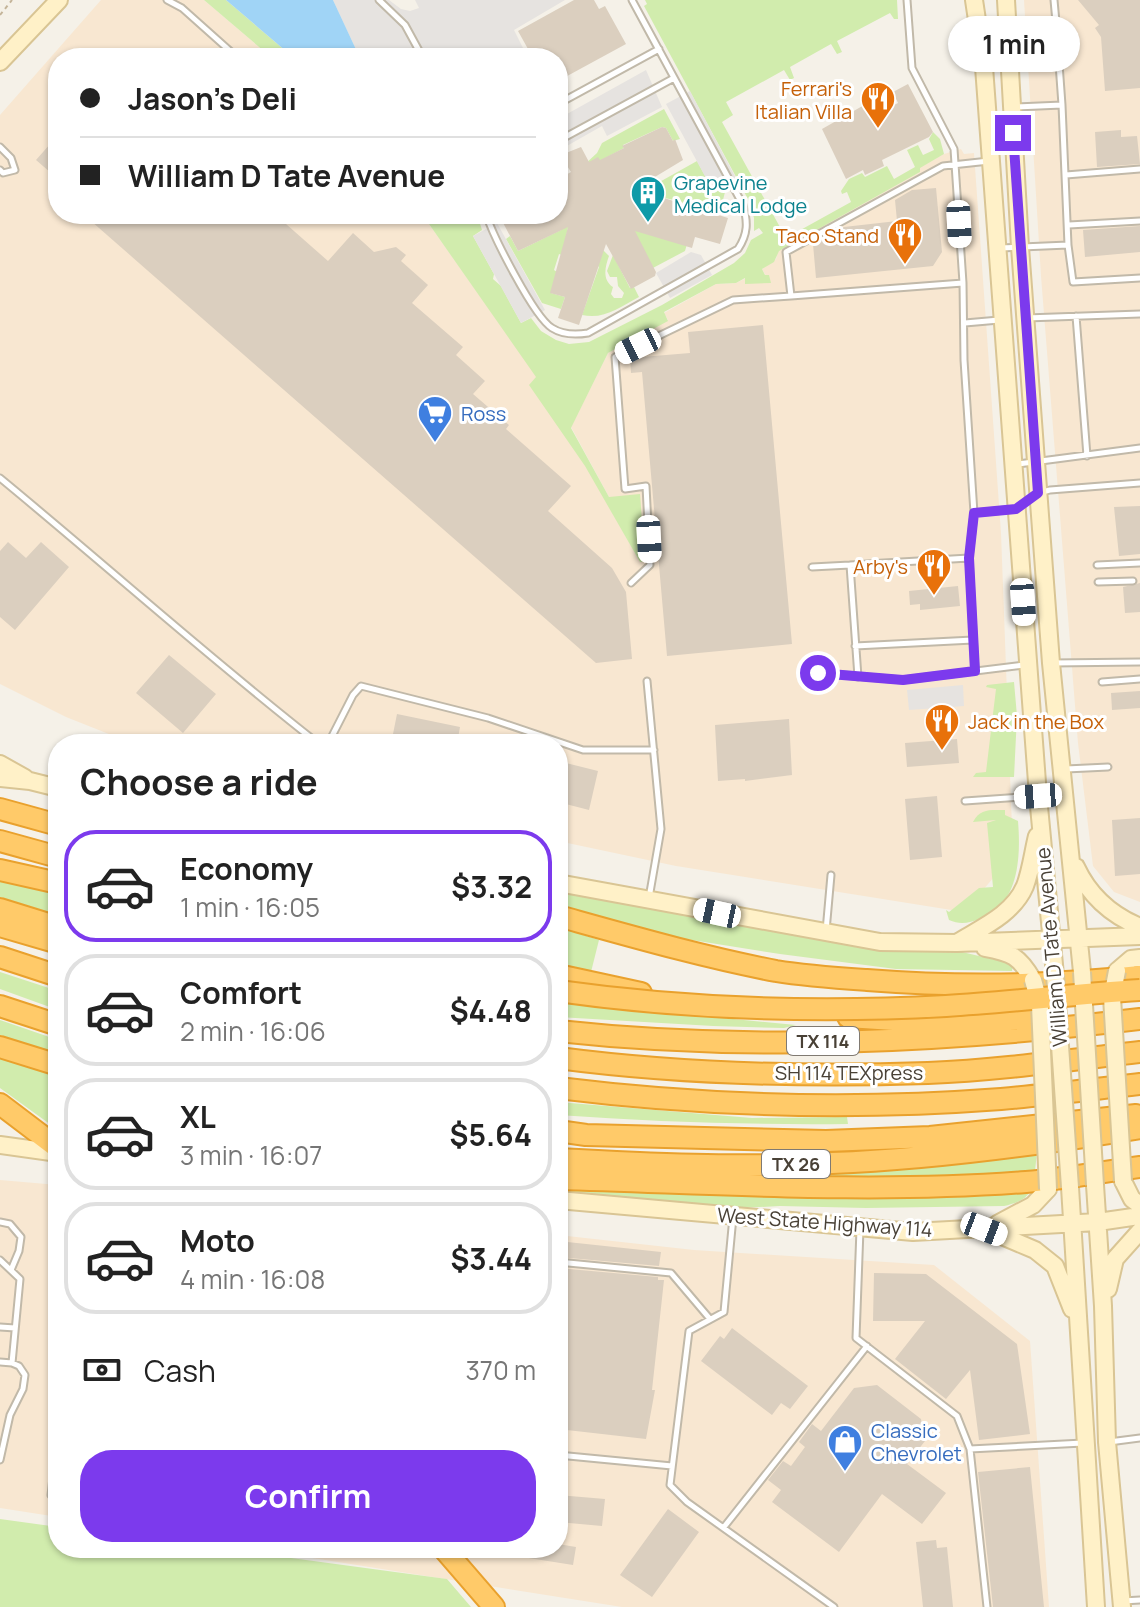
<!DOCTYPE html>
<meta charset="utf-8">
<style>
body{margin:0;font-family:Manrope,sans-serif;background:#f6f6f6;color:#222;height:100vh;display:flex;flex-direction:column;font-size:30px;white-space:nowrap}
*{box-sizing:border-box;margin:0}
p{font-size:26px;color:#767676}
.icon{flex:none;width:44px;height:44px;fill:none;stroke:currentColor;stroke-width:2;stroke-linecap:round;stroke-linejoin:round}
.map{position:relative;flex:1;overflow:hidden}
.sheet{position:absolute;left:48px;top:734px;width:520px;height:824px;display:flex;flex-direction:column;background:#fff;border-radius:32px;box-shadow:0 2px 6px #0004}
.sheet>*{flex:none}
.banner{position:absolute;left:48px;top:48px;width:520px;height:176px;border-radius:32px;box-shadow:0 2px 6px #0004;display:grid;align-content:center;height:176px;padding:0 32px;background:#fff}
.end{position:absolute;width:36px;height:36px;margin:-18px;border:10px solid #7c3aed;background:#fff;box-shadow:0 0 0 4px #fff}
.from{border-radius:50%}
.bubble{position:absolute;height:56px;border-radius:28px;background:#fff;box-shadow:0 2px 6px #0004;font-size:26px;font-weight:700;line-height:56px;text-align:center}
.car{position:absolute;width:24px;height:48px;margin:-24px -12px;border-radius:10px;box-shadow:0 0 6px 2px #0007;background:linear-gradient(#fff 24%,#345 0 40%,#fff 0 76%,#345 0 86%,#fff 0)}
.banner b{display:flex;align-items:center;gap:28px;height:76px;font-size:30px}
.banner b+b{border-top:2px solid #e0e0e0}
.banner i{width:20px;height:20px;background:#222}
ul{padding:0;list-style:none}
li{display:flex;align-items:center;gap:24px;height:112px;margin:0 16px 12px;padding:0 16px;border:4px solid #e0e0e0;border-radius:32px}
li div{flex:1}
li b{display:block;font-size:30px}
li em{font-style:normal;font-weight:700}
li.selected{border-color:#7c3aed}
li>.icon{width:72px;height:72px;stroke-width:1.5}
h2{padding:0 32px;font-size:36px;line-height:96px}
.pay{display:flex;align-items:center;gap:20px;height:88px;padding:0 32px;font-size:30px}
.pay p{margin-inline-start:auto}
.primary-button{display:flex;gap:16px;margin-top:auto;padding:16px 32px}
.primary-button a{flex:1;height:92px;border-radius:32px;background:#7c3aed;color:#fff;font-size:32px;font-weight:700;line-height:92px;text-align:center}
.map>svg:first-child{display:block}
.commercial{fill:#f8e7d1}
.green{fill:#d1ecad}
.parking{fill:#e6e3e0}
.water{fill:#a0d4f6}
.building{fill:#dbcfbf}
.lines{fill:none;stroke-linecap:round;stroke-linejoin:round}
.lane-casing{stroke:#c1b9a9;stroke-width:9}
.secondary-casing{stroke:#d9c594;stroke-width:20}
.highway-casing{stroke:#e9a12d;stroke-width:24}
.path{stroke:#c4b499;stroke-width:2;stroke-dasharray:4 4;stroke-linecap:butt}
.lane{stroke:#fff;stroke-width:5}
.secondary{stroke:#fff1c8;stroke-width:16}
.highway{stroke:#ffca69;stroke-width:20}
.secondary-bridge-casing{stroke:#d9c594;stroke-width:20;stroke-linecap:butt}
.highway-bridge-casing{stroke:#e9a12d;stroke-width:24;stroke-linecap:butt}
.secondary-bridge{stroke:#fff1c8;stroke-width:16}
.highway-bridge{stroke:#ffca69;stroke-width:20}
.route{stroke:#7c3aed;stroke-width:10}
.labels{text-anchor:middle;dominant-baseline:central;stroke-width:6;stroke-linejoin:round;paint-order:stroke}
.shield{fill:#fff;stroke:#807a72;stroke-width:2}
.shield-label{font-size:18px;font-weight:bold;fill:#494136}
.food-label{font-size:20px;fill:#c56008;stroke:#fff;text-anchor:end}
.culture-label{font-size:20px;fill:#0d838f;stroke:#fff;text-anchor:start}
.shop-label{font-size:20px;fill:#366cbe;stroke:#fff;text-anchor:start}
.street-label{font-size:20px;fill:#494136;stroke:#fff}
</style>
<div class="map">
<svg width="1140" height="1607" viewBox="0 0 1140 1607">
<rect width="100%" height="100%" fill="#f5f1e8"/>
<!-- commercial -->
<path class="commercial" d="M101,0H204L272,58H58V214H422L537,377L640,562L609,497L571,427L608,353L668,320L664,313L716,284L736,283L746,278L766,276L762,269L776,259L778,251L920,172L919,168L944,154L961,149L964,154L974,153L1001,533L1013,855L964,912L676,866L558,841V744H134L66,717L0,684V115Z
M1024,0H1140V902L1114,892L1093,866L1078,743L1041,276Z
M0,1180L58,1185V1517L0,1508Z
M558,1235L694,1250L934,1265L1030,1341L1049,1607H622L250,1548H558Z"/>
<!-- green -->
<path class="green" d="M204,0H226L294,58H272Z
M645,0H897L898,19H894L890,13L837,41L842,52L837,54L831,44L790,67L794,78L790,80L784,70L726,102L733,115L722,122L786,238L851,202L847,192L842,194L841,191L849,179L862,173L865,177L887,166L894,179L915,167L907,150L918,145L923,155L934,150L929,139L933,132L940,139L944,154L920,168V172L779,251L774,262L762,269L765,275H769L771,283L745,284V278L736,283L716,284L664,312L668,321L608,353L571,428L609,497L640,494L645,561L640,562L585,466L529,385L536,377L422,214H477L482,230L473,236L494,274L493,279L501,286L521,323L531,318L541,331L556,340L569,344L589,342L662,305L734,263L745,253L751,240L763,233L759,228L754,231V218L749,201L644,6L647,4Z
M664,109L680,139L673,141L666,128L662,127L623,145L624,148L600,161L584,165L597,153L602,143Z
M697,161L714,192L723,188L725,192L719,216L678,201L639,192L638,189H647Z
M569,223L562,255L559,254L554,270L557,272L551,293L565,297L561,309L542,303L506,239L510,236L518,251L561,230Z
M632,228L687,244L685,251L651,269Z
M602,249L609,256C605,267 602,280 613,287L611,294L614,298H622L624,293L618,286L617,277H610L607,271L613,255L630,288L634,287L639,297C620,307 604,320 582,315L599,267L597,265Z
M1014,682L1017,716L1014,777H973L976,773L986,772L996,689L986,687L987,685Z
M1005,810V815L1018,821C1021,857 1019,905 980,919C969,923 960,925 949,920L946,910L949,912L979,888L993,887L987,823L996,820L973,822C980,808 991,810 1005,810Z
M0,881L58,895V915L0,897Z
M558,892L826,940L894,949L962,952L1013,964L1012,971L896,969L780,954L673,937L558,906Z
M558,927L599,940L590,976L558,966Z
M0,972L58,991V1010L0,989Z
M558,1002L796,1025L784,1028L713,1026L558,1017Z
M0,1020L58,1040V1054L0,1035Z
M0,1055L58,1075V1130L0,1088Z
M558,1102L752,1118L847,1117L848,1124C751,1125 655,1122 558,1115Z
M1037,1152L1035,1171L1015,1175L876,1180L746,1175Z
M562,1188C719,1194 875,1205 1031,1190C1025,1201 1015,1203 1004,1206L866,1208L780,1206L720,1209L562,1193Z
M0,1519L58,1527V1548H216L447,1579L471,1607H0Z"/>
<!-- parking -->
<path class="parking" d="M333,0H389L401,9L410,11L419,8L415,0H565L514,30L528,58H360Z
M646,70L662,107L607,136L602,126L558,151V119Z
M690,91L737,180L714,193L666,104Z
M497,223L545,310L521,323L473,236Z
M691,252L701,255L712,275L670,298L656,273Z
M963,685L964,706L909,710L907,690Z"/>
<!-- water -->
<path class="water" d="M226,0H333L360,58H294Z"/>
<!-- building -->
<path class="building" d="M574,0H594L599,9L605,6L626,44L558,81V58H533L518,31Z
M1078,0H1140V88L1105,91L1101,37L1095,28L1099,25Z
M908,84L933,132L929,137L882,160L884,166L865,175L863,170L846,179L822,129L873,100L880,112L898,103L893,92Z
M662,127L666,128L673,141L675,139L683,160L635,189L728,218L720,244L695,237L692,248L635,231L656,272L655,276L631,289L606,244L579,325L558,318L565,297L550,293L568,227L518,251L500,217L506,214H558V183L564,180L562,177L571,172L562,158L566,153L581,147L589,162L598,157L600,160L624,148L622,146Z
M1121,130V137L1137,136L1140,164L1097,167L1095,132Z
M58,135V179L36,160Z
M936,188L942,252L933,266L816,278L813,244L844,227L897,221L895,200L912,190Z
M83,214H295L286,224L328,261L353,233L374,252L396,247L406,255L401,261L428,285L412,303L463,347L456,355L485,381L473,394L509,425L506,429L571,486L548,511L612,568L626,592L632,659L596,663Z
M1140,226V252L1085,257L1083,230Z
M763,325L792,644L667,656L642,372L631,373L630,358L690,353L688,332Z
M1140,506V554L1119,556L1114,507Z
M8,542L26,558L41,542L69,567L15,630L0,617V551Z
M1140,583V612L1125,613L1123,587Z
M958,586L960,606L920,610V604L910,605L909,591Z
M169,655L216,694L183,733L136,693Z
M1140,691V708L1112,710L1111,693Z
M397,714L460,727L457,744H391Z
M789,719L792,775L745,781V779L718,781L715,725Z
M957,739L959,763L907,767L905,743Z
M558,761L598,771L589,810L558,802Z
M937,796L942,857L910,860L905,799Z
M1140,818V874L1115,876L1112,820Z
M558,1241L661,1252L659,1266L558,1257Z
M558,1268L658,1277V1280H664L652,1390H655L646,1439L558,1429Z
M874,1273L926,1274L1017,1344L1030,1434L979,1440L970,1370L946,1399L895,1359L925,1321H873Z
M732,1328L808,1386L790,1409L781,1403L772,1415L701,1361L720,1336L724,1339Z
M877,1385L921,1419L925,1441L907,1464L946,1493L922,1524L882,1494L839,1552L772,1502L781,1490L768,1480L783,1461L791,1466L805,1447L799,1442L812,1424L821,1431L854,1388Z
M1030,1467L1044,1607H993L978,1472Z
M558,1495L605,1499L602,1526L558,1522Z
M668,1509L699,1532L652,1597L620,1575Z
M936,1540L937,1548L947,1547L953,1607H923L916,1542Z
M558,1544L576,1547L573,1565L503,1554L504,1548H558Z"/>
<g class="lines">
<defs>
<path id="lane" d="M167,0L182,8L238,58
M379,0L405,25L423,58
M907,0L912,68L954,149L963,283
M1054,0L1056,22
M1012,25L1056,22L1062,105
M558,104L659,49
M1016,107L1062,105L1068,245L1073,282L1140,278
M558,141L674,78
M0,147L11,158L15,170L3,173L0,170
M1066,175L1140,169
M486,214C493,236 534,317 552,328C563,335 576,335 588,333L738,249C748,234 748,222 743,205L632,0
M1069,225L1140,221
M1001,248L1068,245
M791,296L963,283L964,360L974,513L1016,509L1038,493L1050,490L1140,483
M1076,316L1087,456
M1026,318L1140,314
M965,323L999,320
M1018,464L1140,448
M0,478C107,566 210,659 319,744
M974,513L969,558L975,671
M850,565L969,558
M1097,565L1140,563
M812,567L850,565L858,677
M1098,582L1133,581
M631,583L650,565L646,486L625,489L615,357L733,300L791,296L786,252L943,166L989,161
M855,646L973,640
M1052,663L1140,662
M818,673L903,680L1024,665
M647,681L661,829L649,898
M1102,682L1140,679
M328,744L353,695L361,686L488,718L583,750H654
M1066,769L1108,767
M965,801L1036,796
M826,931L831,875
M733,1217L724,1312L689,1331L670,1485L687,1502L834,1607
M0,1222L10,1224L21,1237L19,1251L11,1270
M860,1229L856,1338L957,1416L970,1449L1083,1443
M0,1260L20,1279L12,1363L0,1362
M558,1262L671,1273L710,1319
M0,1327L15,1328
M58,1432L51,1495L58,1496
M1109,1442L1140,1438
M970,1449L987,1607
M558,1455L672,1466
M0,1460L10,1415L23,1389L25,1375L19,1366L12,1363
M724,1527L867,1346
M1123,1601L1140,1600"/>
<path id="secondary" d="M974,0L984,67L1038,796L1055,975
M1006,0L1020,247L1051,663L1082,972
M0,62L59,0
M0,764L25,778
M0,778L30,781L58,788
M1076,867C1089,895 1111,915 1140,927
M558,883L880,942L957,943L1140,936
M958,942C983,927 1013,914 1025,886C1031,870 1033,852 1037,836
M985,948C1012,953 1019,956 1033,980
M1117,971L1131,959L1140,958
M0,1145L58,1153
M1123,1181L1132,1199L1140,1205
M1095,1185L1103,1306L1107,1442L1122,1607
M1070,1187L1096,1607
M558,1200L913,1232L1098,1222L1140,1216
M997,1224L1033,1205L1048,1189
M990,1231L1035,1250L1055,1266L1072,1309
M1108,1289L1115,1259L1140,1231"/>
<path id="highway" d="M0,809L58,825
M0,841L58,857
M0,870L58,883
M0,909L58,927
M558,916C630,936 703,957 776,971C806,976 837,978 867,980C957,987 1050,986 1140,976
M0,926L58,943
M0,957L58,976
M558,975L641,993
M0,1006L58,1025
M848,1017L924,1022L1028,1019
M558,1031C751,1052 948,1042 1140,1019
M0,1047L58,1065
M558,1058C680,1074 806,1077 928,1073C999,1070 1070,1060 1140,1052
M558,1088C704,1106 855,1110 1001,1099C1047,1095 1094,1089 1140,1084
M0,1104L58,1148
M558,1131L586,1135L826,1141L930,1137L1136,1115
M558,1159C649,1164 740,1168 832,1163C935,1159 1038,1145 1140,1128
M558,1179C713,1183 870,1194 1026,1182C1064,1179 1102,1172 1140,1167
M443,1548L494,1607"/>
</defs>
<!-- lane casing -->
<use href="#lane" class="lane-casing"/>
<!-- secondary casing -->
<use href="#secondary" class="secondary-casing"/>
<!-- highway casing -->
<use href="#highway" class="highway-casing"/>
<!-- path -->
<path class="path" d="M0,15L12,0"/>
<!-- lane -->
<use href="#lane" class="lane"/>
<!-- secondary -->
<use href="#secondary" class="secondary"/>
<!-- highway -->
<use href="#highway" class="highway"/>
<defs>
<path id="secondary-bridge" d="M1117,971L1112,997L1123,1181
M1082,972L1095,1185
M1055,975L1070,1187
M1033,980L1040,1005L1048,1189"/>
<path id="highway-bridge" d="M558,991C686,1009 817,1013 946,1006C1011,1002 1075,994 1140,990"/>
</defs>
<!-- secondary-bridge casing -->
<use href="#secondary-bridge" class="secondary-bridge-casing"/>
<!-- highway-bridge casing -->
<use href="#highway-bridge" class="highway-bridge-casing"/>
<!-- secondary-bridge -->
<use href="#secondary-bridge" class="secondary-bridge"/>
<!-- highway-bridge -->
<use href="#highway-bridge" class="highway-bridge"/>
</g>
<g class="lines">
<!-- route -->
<path class="route" d="M818,673L903,680L975,671L969,558L974,513L1016,509L1038,493L1013,133"/>
</g>
<!-- icons -->
<defs>
<symbol id="restaurant-pin" viewBox="-11 -11 22 30"><path d="M0 17L-7.5 6A9.5 9.5 0 1 1 7.5 6Z" fill="#e8710a" stroke="#fff"/><path d="M-5-6h1v4h1v-4h1v4h1v-4h1v5L-1.5 .5V6h-2V.5L-5-1ZM5-6V6H3V1.5H1.5Q1.5-4 5-6Z" fill="#fff"/></symbol>
<symbol id="building-pin" viewBox="-11 -11 22 30"><path d="M0 17L-7.5 6A9.5 9.5 0 1 1 7.5 6Z" fill="#0f9aa8" stroke="#fff"/><path d="M-4-6H4V6H1V3H-1V6H-4ZM-2.5-4.3h1.7v1.8h-1.7ZM.8-4.3h1.7v1.8H.8ZM-2.5-1h1.7V.8h-1.7ZM.8-1h1.7V.8H.8Z" fill="#fff"/></symbol>
<symbol id="supermarket-pin" viewBox="-11 -11 22 30"><path d="M0 17L-7.5 6A9.5 9.5 0 1 1 7.5 6Z" fill="#3f7fe0" stroke="#fff"/><path d="M-6-5.5h2.5l.6 2H6L4.5 2H-2.5L-4.4-4H-6ZM-1.5 3.2a1.3 1.3 0 1 0 .1 0ZM3 3.2a1.3 1.3 0 1 0 .1 0Z" fill="#fff"/></symbol>
<symbol id="shop-pin" viewBox="-11 -11 22 30"><path d="M0 17L-7.5 6A9.5 9.5 0 1 1 7.5 6Z" fill="#3f7fe0" stroke="#fff"/><path d="M-5-2.5h2.3a2.7 3.5 0 0 1 5.4 0H5L5.5 6h-11ZM-1.5-2.5h3a1.5 2.3 0 0 0-3 0Z" fill="#fff"/></symbol>
</defs>
<g fill-rule="evenodd">
<use href="#restaurant-pin" x="858" y="79" width="40" height="54"/>
<use href="#building-pin" x="628" y="173" width="40" height="54"/>
<use href="#restaurant-pin" x="885" y="215" width="40" height="54"/>
<use href="#supermarket-pin" x="415" y="393" width="40" height="54"/>
<use href="#restaurant-pin" x="914" y="546" width="40" height="54"/>
<use href="#restaurant-pin" x="922" y="701" width="40" height="54"/>
<use href="#shop-pin" x="825" y="1422" width="40" height="54"/>
</g>
<g class="labels">
<!-- shield labels -->
<g class="shield">
<rect x="787" y="1027" width="72" height="28" rx="6"/>
<rect x="762" y="1150" width="68" height="28" rx="6"/>
</g>
<g class="shield-label">
<text x="823" y="1041">TX 114</text>
<text x="796" y="1164">TX 26</text>
</g>
<!-- food labels -->
<g class="food-label">
<text x="852" y="88">Ferrari's<tspan x="852" dy="23">Italian Villa</tspan></text>
<text x="879" y="235">Taco Stand</text>
<text x="908" y="566">Arby's</text>
<text x="968" y="721" text-anchor="start">Jack in the Box</text>
</g>
<!-- culture labels -->
<g class="culture-label">
<text x="674" y="182">Grapevine<tspan x="674" dy="23">Medical Lodge</tspan></text>
</g>
<!-- shop labels -->
<g class="shop-label">
<text x="461" y="413">Ross</text>
<text x="871" y="1430">Classic<tspan x="871" dy="23">Chevrolet</tspan></text>
</g>
<!-- street labels -->
<g class="street-label">
<text transform="translate(1051 947) rotate(-95)">William D Tate Avenue</text>
<text x="849" y="1072">SH 114 TEXpress</text>
<text transform="translate(825 1222) rotate(4)">West State Highway 114</text>
</g>
</g>
</svg>
<i class="end from" style="left:818px;top:673px"></i>
<i class="end" style="left:1013px;top:133px"></i>
<div class="bubble" style="left:948px;top:16px;width:132px">1 min</div>
<i class="car" style="left:959px;top:224px;rotate:177deg"></i>
<i class="car" style="left:638px;top:346px;rotate:244deg"></i>
<i class="car" style="left:649px;top:539px;rotate:177deg"></i>
<i class="car" style="left:1023px;top:602px;rotate:176deg"></i>
<i class="car" style="left:1038px;top:796px;rotate:266deg"></i>
<i class="car" style="left:717px;top:913px;rotate:282deg"></i>
<i class="car" style="left:984px;top:1229px;rotate:111deg"></i>
<div class="banner">
<b><i class="from"></i>Jason's Deli</b>
<b><i></i>William D Tate Avenue</b>
</div>
<section class="sheet">
<h2>Choose a ride</h2>
<ul>
<li class="selected"><svg class="icon" aria-label="car" viewBox="0 0 24 24"><path d="M5 17H2v-5l4-1 3-4h7l3 4 3 1v5h-3M9 17h6M6 11h13"/><circle cx="7" cy="17" r="2"/><circle cx="17" cy="17" r="2"/></svg><div><b>Economy</b><p>1 min · 16:05</p></div><em>$3.32</em></li>
<li><svg class="icon" aria-label="car" viewBox="0 0 24 24"><path d="M5 17H2v-5l4-1 3-4h7l3 4 3 1v5h-3M9 17h6M6 11h13"/><circle cx="7" cy="17" r="2"/><circle cx="17" cy="17" r="2"/></svg><div><b>Comfort</b><p>2 min · 16:06</p></div><em>$4.48</em></li>
<li><svg class="icon" aria-label="car" viewBox="0 0 24 24"><path d="M5 17H2v-5l4-1 3-4h7l3 4 3 1v5h-3M9 17h6M6 11h13"/><circle cx="7" cy="17" r="2"/><circle cx="17" cy="17" r="2"/></svg><div><b>XL</b><p>3 min · 16:07</p></div><em>$5.64</em></li>
<li><svg class="icon" aria-label="car" viewBox="0 0 24 24"><path d="M5 17H2v-5l4-1 3-4h7l3 4 3 1v5h-3M9 17h6M6 11h13"/><circle cx="7" cy="17" r="2"/><circle cx="17" cy="17" r="2"/></svg><div><b>Moto</b><p>4 min · 16:08</p></div><em>$3.44</em></li>
</ul>
<div class="pay"><svg class="icon" aria-label="cash" viewBox="0 0 24 24"><path d="M3 7h18v10H3z"/><circle cx="12" cy="12" r="2"/></svg>Cash<p>370 m</p></div>
<div class="primary-button"><a>Confirm</a></div>
</section>
</div>
